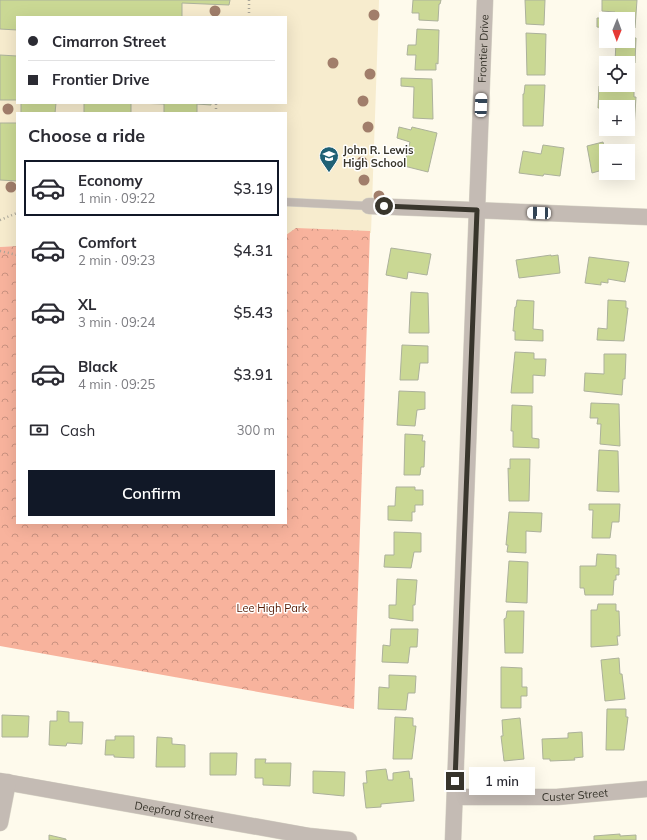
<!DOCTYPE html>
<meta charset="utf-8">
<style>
body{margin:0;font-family:Mulish,sans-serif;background:#f2f2f3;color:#2b2b33;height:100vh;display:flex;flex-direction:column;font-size:15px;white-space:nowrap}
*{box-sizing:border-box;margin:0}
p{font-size:13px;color:#7c7c81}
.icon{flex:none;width:22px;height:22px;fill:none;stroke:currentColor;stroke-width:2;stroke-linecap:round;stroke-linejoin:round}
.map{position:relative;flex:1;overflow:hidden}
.panel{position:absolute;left:16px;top:112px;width:271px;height:412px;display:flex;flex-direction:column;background:#fff;border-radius:0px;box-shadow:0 4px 16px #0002}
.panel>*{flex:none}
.guide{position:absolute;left:16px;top:16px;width:271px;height:88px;border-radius:0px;box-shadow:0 4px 16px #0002;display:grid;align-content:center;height:88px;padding:0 12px;background:#fff}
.needle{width:26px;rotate:181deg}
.tools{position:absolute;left:599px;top:12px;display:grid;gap:8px}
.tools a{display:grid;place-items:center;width:36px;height:36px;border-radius:0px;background:#fff;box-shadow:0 4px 16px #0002;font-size:20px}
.end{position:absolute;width:18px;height:18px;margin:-9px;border:5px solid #38352c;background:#fff;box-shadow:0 0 0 2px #fff}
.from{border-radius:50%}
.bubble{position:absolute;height:28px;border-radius:0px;background:#fff;box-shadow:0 4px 16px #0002;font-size:13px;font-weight:600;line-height:28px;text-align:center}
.car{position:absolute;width:12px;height:24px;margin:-12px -6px;border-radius:5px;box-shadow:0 0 3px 1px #0007;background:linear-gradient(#fff 24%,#345 0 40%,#fff 0 76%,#345 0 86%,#fff 0)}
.guide b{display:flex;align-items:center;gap:14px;height:38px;font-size:15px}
.guide b+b{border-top:1px solid #e1e1e2}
.guide i{width:10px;height:10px;background:#2b2b33}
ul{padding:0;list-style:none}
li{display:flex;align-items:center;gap:12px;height:56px;margin:0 8px 6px;padding:0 4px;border:2px solid transparent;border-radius:0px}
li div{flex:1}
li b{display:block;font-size:15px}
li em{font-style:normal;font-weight:600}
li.selected{border-color:#111827}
li>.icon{width:36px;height:36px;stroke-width:1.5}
h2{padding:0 12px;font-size:18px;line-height:48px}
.pay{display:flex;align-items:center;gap:10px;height:44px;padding:0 12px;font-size:15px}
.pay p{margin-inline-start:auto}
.cta{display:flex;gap:8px;margin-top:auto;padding:8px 12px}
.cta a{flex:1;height:46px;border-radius:0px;background:#111827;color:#fff;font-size:16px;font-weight:600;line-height:46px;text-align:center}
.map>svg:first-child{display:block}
.built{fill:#f7ecce;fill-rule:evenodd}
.park{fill:url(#park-crowns)}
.building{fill:#cad894;stroke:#acb19b}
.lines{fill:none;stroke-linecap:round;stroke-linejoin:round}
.service-casing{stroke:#dad7c9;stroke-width:9}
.minor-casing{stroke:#dad7c9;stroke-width:17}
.path{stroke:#a9a599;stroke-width:2.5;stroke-dasharray:1 3;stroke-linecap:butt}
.service{stroke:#c4bbb4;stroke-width:8}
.minor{stroke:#c4bbb4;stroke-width:16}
.tree{fill:#a17e6b}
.route{stroke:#38352c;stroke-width:5}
.labels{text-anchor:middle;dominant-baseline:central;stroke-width:3;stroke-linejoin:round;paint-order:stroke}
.street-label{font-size:11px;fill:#38352c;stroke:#fff}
.poi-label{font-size:11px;font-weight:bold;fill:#38352c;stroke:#fff;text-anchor:start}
.park-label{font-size:11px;fill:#551801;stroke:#fff}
</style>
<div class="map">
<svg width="647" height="840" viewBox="0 0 647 840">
<defs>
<pattern id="park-crowns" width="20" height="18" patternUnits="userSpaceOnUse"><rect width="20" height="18" fill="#f8b39d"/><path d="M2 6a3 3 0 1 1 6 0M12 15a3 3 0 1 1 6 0" fill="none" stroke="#ca9280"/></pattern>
</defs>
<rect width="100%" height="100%" fill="#fefaec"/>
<!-- built -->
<path class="built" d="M0,0H379L371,233L286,236V113H17V246L0,247ZM17,17H286V103H17Z"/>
<!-- park -->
<path class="park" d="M296,228L370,231L354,709L0,646V247L17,246V523H286V235Z"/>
<!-- building -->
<path class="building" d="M0,0H230L229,5L182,3V17H17V30L0,29Z
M413,0H441L440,4H439L438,21L419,20V13H412Z
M525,0H545L544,25L526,24Z
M602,0H637L635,28L628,27V19H606V28L597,27V18H616L615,12L602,11Z
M417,29L439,30L438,64L436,63V70H415L416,55H407L408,45H416Z
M526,33L546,34L545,75H527Z
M628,38H636L635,63H633L632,79H628V63H615L616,41H628Z
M0,55L17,56V100H0Z
M401,78L432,79L433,119L413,118L414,87L401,86Z
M525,85H545L543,126H523V94H524Z
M599,86L634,89V97H636L634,129H626H628V107L598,108Z
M21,103H56L55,113H21Z
M84,103H131V113H84Z
M136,103H211V105L197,104V113H164V104Z
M0,123H17V181L0,180Z
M399,127L411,130L412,127L437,133L428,172L404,166L410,142L397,138Z
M603,142L605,151L627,147L632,166L628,167V151H606V169L592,173L587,146Z
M543,145L564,148L560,176L544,174L543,176L519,173L523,151L541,154Z
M391,248L431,254L427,275L408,272L407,279L386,275Z
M551,255V256L558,255L560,273L519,278L516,260Z
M589,257L629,262L625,282L608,279V283L601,282V285L585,283Z
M411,292L428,293L429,333H409Z
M517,300L534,301L533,329L543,330V341L515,340V331H513L515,307H516Z
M608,300L626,301V308H628L624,341L597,340L598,328L607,329Z
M402,345L428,346V363H420L418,380H400Z
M515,352L534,353V359H546L545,376L533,375V393H511Z
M604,354H626L625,379H623L622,395L584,391L585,373L604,374Z
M399,391L425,392V409L417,410L415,426L397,425Z
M591,403L619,404L620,446L600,444L601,424H597L598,418H590Z
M512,405L532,406V438L539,439V448L513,447V431H511Z
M405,434L423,435L422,441H425L424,467H421L420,475H404Z
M599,450L618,451L619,492L597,491Z
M510,459H530L529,501H509L508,468L510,469Z
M396,487H415V490H423V505H415V512H412V521L388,520V506H395Z
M589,504H620L619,522H612L610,538H592L593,510H589Z
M509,512L542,513L541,532L526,531V553L507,552L508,545H506Z
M394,532L421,533V552H414L411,568L384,567L385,555H394Z
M597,554L616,555V568H619V575H616V580H614L613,595H585L584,588H580V566H596Z
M509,561L528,562L527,603L506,602Z
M397,579L417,580L415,605H413V621L389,618V605H396Z
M598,604H616V611H619L620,636H617L618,645L591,647V610H597Z
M507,611H524L523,653H505L504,619L506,618Z
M391,629H418L417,647H410L408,663L382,662L383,645L390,646Z
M619,658L620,674H622L625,699L605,701L601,660Z
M501,667L522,668V687H527V696H521V708H501Z
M389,675L416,676L415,693H408L406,710L378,709L379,687L389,688Z
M607,709H626V717H628L624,750H606Z
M57,711L69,712V722H83L82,744L67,743L66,746L49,745L50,721H57Z
M2,715L29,716L28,737H2Z
M395,717L413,718V726H416L412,759H393Z
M520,718L524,759L504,761L501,736H503L502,720Z
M582,732L583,757L574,758L575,760L550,761V759H543L542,739L568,738V733Z
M115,736H134V758L114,757V755H105L106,740H115Z
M157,737L172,738V744L185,745V767H156Z
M210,753H237L236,775H210Z
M255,759H266L265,763H291L290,786L263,785V778H255Z
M386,769L388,780H393V773L409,771L410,779L412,778L414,801L381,804V807L366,808L363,783H367L366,771Z
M313,771L345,772L344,796L313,793Z
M620,834V836L636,835V840H594V836Z
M49,835L66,839V840H49Z"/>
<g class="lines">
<defs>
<path id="service" d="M286,202L369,206"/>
<g id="minor">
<path d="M369,206L647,217"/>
<path id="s1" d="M0,781L309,836L349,840"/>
<path id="s2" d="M455,797H557L647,789"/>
<path d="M0,823L8,782"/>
<path id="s3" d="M453,840L485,0"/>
</g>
</defs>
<!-- service casing -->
<use href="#service" class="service-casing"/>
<!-- minor casing -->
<use href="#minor" class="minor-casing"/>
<!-- path -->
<path class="path" d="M249,17V0
M216,113V103
M0,220L17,213
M0,251L17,255"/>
<!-- service -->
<use href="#service" class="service"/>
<!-- minor -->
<use href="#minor" class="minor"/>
</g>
<!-- trees -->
<g class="tree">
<circle cx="215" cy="11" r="5.5"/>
<circle cx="374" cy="15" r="5.5"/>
<circle cx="333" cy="63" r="5.5"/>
<circle cx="370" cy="74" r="5.5"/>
<circle cx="363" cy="101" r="5.5"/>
<circle cx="8" cy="109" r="5.5"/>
<circle cx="368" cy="127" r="5.5"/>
<circle cx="362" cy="162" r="5.5"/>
<circle cx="364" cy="180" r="5.5"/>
<circle cx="11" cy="187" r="5.5"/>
<circle cx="379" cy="196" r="5.5"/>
</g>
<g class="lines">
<!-- route -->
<path class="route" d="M384,206L477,210L455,781"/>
</g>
<!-- icons -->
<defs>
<symbol id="school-pin" viewBox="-11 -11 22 30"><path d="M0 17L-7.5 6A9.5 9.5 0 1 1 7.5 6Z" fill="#1f6175" stroke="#fff"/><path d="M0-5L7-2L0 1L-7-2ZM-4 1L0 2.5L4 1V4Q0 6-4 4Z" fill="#fff"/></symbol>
</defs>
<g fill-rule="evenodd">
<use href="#school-pin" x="318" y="145" width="22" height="30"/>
</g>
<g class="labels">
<!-- street labels -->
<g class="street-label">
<text stroke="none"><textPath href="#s3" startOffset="792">Frontier Drive</textPath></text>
<text stroke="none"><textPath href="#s2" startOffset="120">Custer Street</textPath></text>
<text stroke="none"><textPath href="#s1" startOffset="177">Deepford Street</textPath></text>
</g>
<!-- poi labels -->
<g class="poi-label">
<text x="343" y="150">John R. Lewis<tspan x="343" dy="13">High School</tspan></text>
</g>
<!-- park labels -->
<g class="park-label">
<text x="272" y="608">Lee High Park</text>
</g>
</g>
</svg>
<div class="tools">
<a><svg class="needle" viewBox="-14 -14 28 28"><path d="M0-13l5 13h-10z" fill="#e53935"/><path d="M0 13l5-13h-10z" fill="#7c7c81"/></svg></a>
<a><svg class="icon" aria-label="locate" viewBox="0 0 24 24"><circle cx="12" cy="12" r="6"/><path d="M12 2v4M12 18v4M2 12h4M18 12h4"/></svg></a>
<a>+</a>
<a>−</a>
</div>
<i class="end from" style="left:384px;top:206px"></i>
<i class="end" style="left:455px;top:781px"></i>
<div class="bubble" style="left:469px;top:767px;width:66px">1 min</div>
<i class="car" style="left:481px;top:105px;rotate:2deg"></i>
<i class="car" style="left:539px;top:213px;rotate:272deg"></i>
<div class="guide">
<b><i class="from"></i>Cimarron Street</b>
<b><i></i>Frontier Drive</b>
</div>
<section class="panel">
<h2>Choose a ride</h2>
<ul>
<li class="selected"><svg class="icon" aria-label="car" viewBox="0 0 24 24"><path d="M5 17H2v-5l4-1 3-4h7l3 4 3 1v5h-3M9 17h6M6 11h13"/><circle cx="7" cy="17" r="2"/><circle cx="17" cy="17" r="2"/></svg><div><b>Economy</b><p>1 min · 09:22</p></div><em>$3.19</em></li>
<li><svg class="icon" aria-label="car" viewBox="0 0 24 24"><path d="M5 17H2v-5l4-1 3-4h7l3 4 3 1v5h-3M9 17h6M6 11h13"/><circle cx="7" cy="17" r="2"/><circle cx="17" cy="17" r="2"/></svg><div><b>Comfort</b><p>2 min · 09:23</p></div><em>$4.31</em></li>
<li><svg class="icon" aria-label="car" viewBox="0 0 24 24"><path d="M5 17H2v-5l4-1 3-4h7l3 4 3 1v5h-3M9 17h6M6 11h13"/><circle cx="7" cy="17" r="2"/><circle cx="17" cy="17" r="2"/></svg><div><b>XL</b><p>3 min · 09:24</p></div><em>$5.43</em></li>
<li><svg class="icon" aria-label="car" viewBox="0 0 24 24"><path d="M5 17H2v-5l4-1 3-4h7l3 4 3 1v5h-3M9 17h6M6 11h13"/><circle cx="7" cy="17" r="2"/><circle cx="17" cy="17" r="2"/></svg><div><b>Black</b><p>4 min · 09:25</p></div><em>$3.91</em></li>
</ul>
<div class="pay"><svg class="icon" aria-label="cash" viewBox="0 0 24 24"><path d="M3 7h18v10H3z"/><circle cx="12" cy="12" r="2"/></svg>Cash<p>300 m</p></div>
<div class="cta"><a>Confirm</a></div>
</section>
</div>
